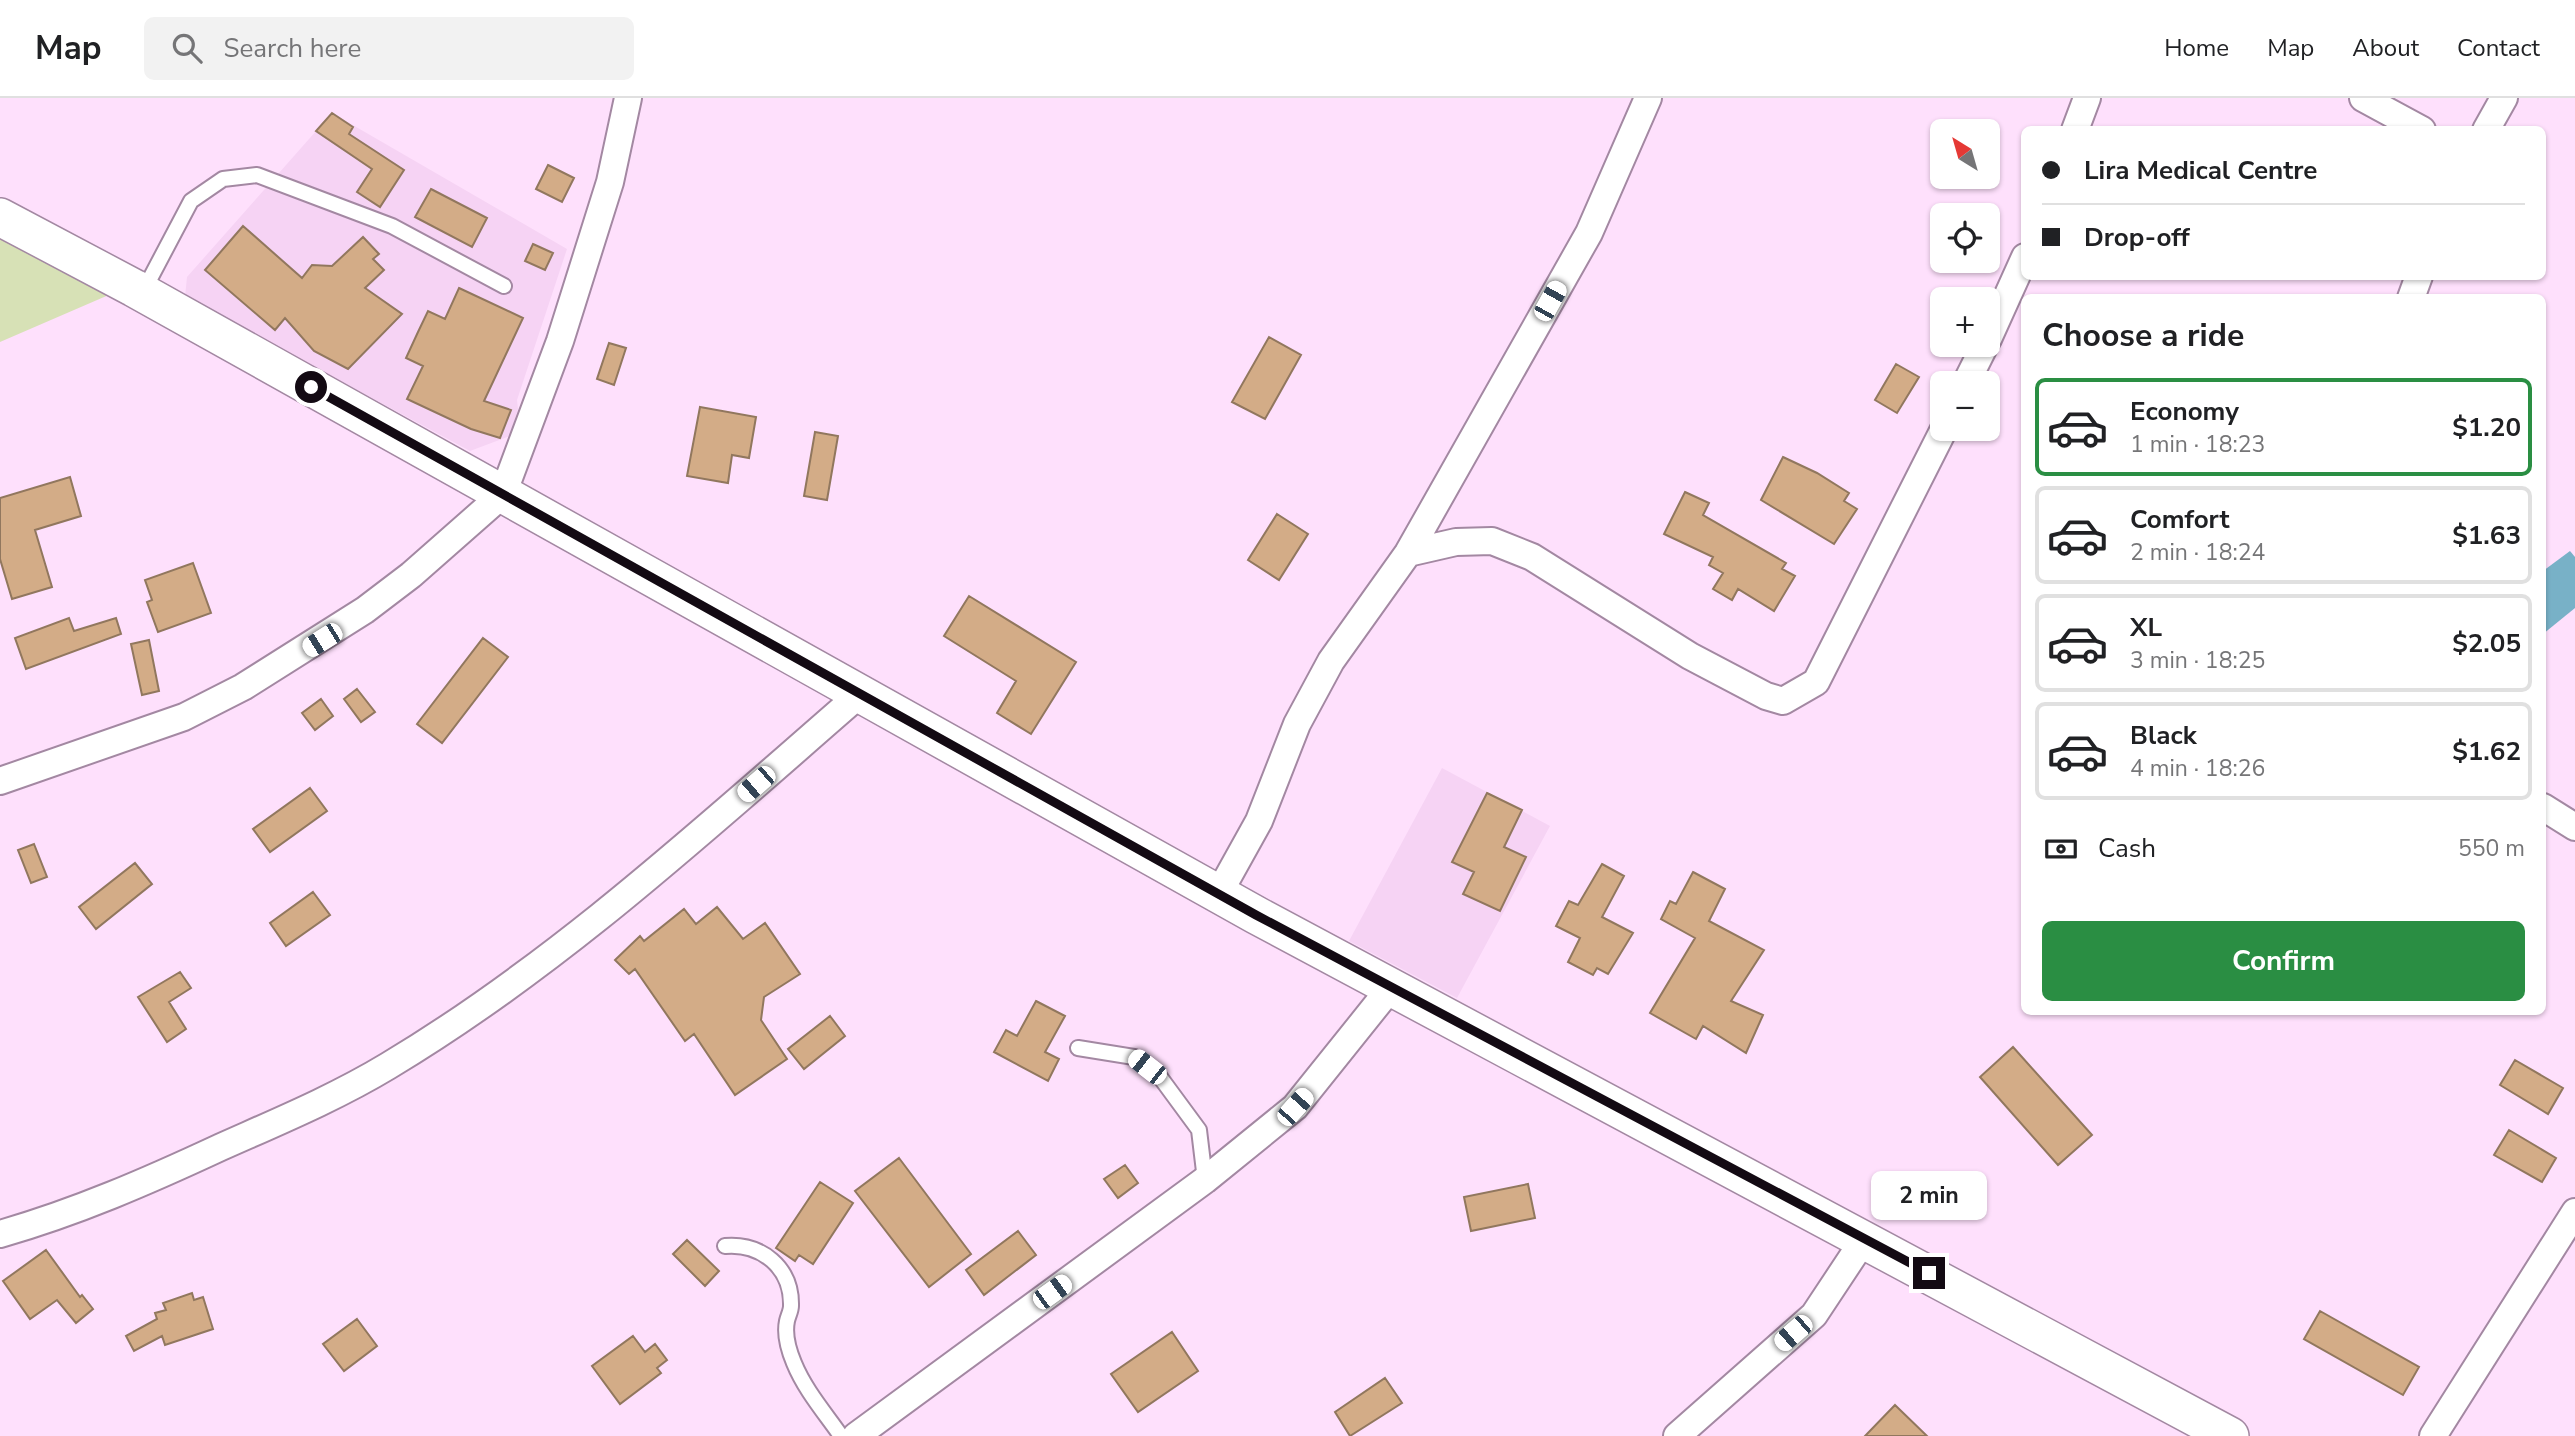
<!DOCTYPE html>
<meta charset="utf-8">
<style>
body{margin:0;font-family:"Nunito Sans",sans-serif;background:#f2f2f2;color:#202124;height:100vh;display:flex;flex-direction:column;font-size:26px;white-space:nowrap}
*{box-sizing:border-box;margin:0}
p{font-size:23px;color:#757577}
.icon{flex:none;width:38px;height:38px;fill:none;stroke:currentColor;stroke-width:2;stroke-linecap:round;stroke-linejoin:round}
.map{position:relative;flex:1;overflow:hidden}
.side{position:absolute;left:2021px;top:196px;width:525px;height:721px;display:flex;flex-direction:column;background:#fff;border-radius:10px;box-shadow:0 2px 5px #0004}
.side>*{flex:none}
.guide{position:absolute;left:2021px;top:28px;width:525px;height:154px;border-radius:10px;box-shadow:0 2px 5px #0004;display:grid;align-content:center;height:154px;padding:0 21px;background:#fff}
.needle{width:46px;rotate:323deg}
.fabs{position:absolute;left:1930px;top:21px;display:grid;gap:14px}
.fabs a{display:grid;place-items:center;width:70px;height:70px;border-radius:10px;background:#fff;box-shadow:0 2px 5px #0004;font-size:35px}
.end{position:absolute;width:32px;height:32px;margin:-16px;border:9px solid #130a13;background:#fff;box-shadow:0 0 0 4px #fff}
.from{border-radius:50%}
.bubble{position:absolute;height:49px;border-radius:10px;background:#fff;box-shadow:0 2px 5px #0004;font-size:23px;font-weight:700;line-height:49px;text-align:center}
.car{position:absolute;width:21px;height:42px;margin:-21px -10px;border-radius:9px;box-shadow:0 0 5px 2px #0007;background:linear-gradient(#fff 24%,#345 0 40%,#fff 0 76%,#345 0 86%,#fff 0)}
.guide b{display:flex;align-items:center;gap:24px;height:66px;font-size:26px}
.guide b+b{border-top:2px solid #e0e0e0}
.guide i{width:18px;height:18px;background:#202124}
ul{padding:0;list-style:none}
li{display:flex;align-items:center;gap:21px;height:98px;margin:0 14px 10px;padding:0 7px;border:4px solid #e0e0e0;border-radius:10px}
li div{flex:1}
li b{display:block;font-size:26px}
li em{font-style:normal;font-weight:700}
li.selected{border-color:#2a8e43}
li>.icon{width:63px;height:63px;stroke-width:1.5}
h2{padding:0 21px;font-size:32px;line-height:84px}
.pay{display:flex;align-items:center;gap:18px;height:77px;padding:0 21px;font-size:26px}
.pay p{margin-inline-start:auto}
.cta{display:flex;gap:14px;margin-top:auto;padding:14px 21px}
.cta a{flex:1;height:80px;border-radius:10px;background:#2a8e43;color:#fff;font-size:28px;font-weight:700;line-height:80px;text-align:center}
header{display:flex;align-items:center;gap:42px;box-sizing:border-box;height:98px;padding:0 35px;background:#fff;border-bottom:2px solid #e0e0e0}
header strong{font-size:33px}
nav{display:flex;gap:38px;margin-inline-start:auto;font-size:24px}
.search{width:490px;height:63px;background:#f2f2f2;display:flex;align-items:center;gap:18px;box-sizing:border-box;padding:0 24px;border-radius:10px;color:#757577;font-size:26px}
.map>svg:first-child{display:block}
.built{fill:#f6d3f4}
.green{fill:#d7e1b6}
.water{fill:#78b1c7}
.building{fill:#d3ac87;stroke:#91775e;stroke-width:2}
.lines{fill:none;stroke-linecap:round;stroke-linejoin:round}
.lane-casing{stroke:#a388a2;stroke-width:18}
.street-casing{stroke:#a388a2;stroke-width:30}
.secondary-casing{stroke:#a388a2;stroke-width:40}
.lane{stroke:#fff;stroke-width:14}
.street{stroke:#fff;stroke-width:26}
.secondary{stroke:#fff;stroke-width:37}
.route{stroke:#130a13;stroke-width:9}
</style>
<header>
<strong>Map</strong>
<div class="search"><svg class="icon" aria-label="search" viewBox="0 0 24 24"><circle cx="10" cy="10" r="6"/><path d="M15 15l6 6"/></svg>Search here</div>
<nav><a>Home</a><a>Map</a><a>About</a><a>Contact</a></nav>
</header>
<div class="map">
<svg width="2575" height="1338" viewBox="0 0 2575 1338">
<rect width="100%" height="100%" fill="#fee0fc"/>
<!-- built -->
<path class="built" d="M332,15L567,151L517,302L518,311L510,338L470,353L185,199L187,179Z
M1442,670L1550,728L1457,900L1349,843Z"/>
<!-- green -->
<path class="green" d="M0,138L111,196L0,244Z"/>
<!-- water -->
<path class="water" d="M2570,453L2575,459V510L2543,536V473Z"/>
<!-- building -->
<path class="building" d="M332,15L353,29L349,36L404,72L380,109L357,94L372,71L316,33Z
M548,67L574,80L562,104L536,91Z
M431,91L487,120L472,149L415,119Z
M243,128L302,180L312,167L332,168L363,139L379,156L373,161L384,172L365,190L402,216L348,271L314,253L285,220L275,232L205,172Z
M533,146L553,155L545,172L525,163Z
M459,190L523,220L484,303L511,312L500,340L471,331L407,301L423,268L406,260L418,234L428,213L445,221Z
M1269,239L1301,257L1265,321L1232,304Z
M609,245L626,250L614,287L597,281Z
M1896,266L1919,279L1897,315L1875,302Z
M700,309L756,319L749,360L732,357L728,385L687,378Z
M815,334L838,338L827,402L804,398Z
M1783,359L1817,375L1849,395L1844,403L1857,411L1834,446L1761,402Z
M70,379L81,418L35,432L52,489L12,501L0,461V400Z
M1685,394L1709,405L1703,417L1786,465L1782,471L1795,478L1774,513L1738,491L1732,502L1713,491L1723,475L1709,467L1713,459L1664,436Z
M1277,416L1308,436L1279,482L1248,462Z
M193,465L211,515L158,534L147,504L152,502L145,482Z
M969,498L1076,564L1031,636L997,615L1016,583L944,538Z
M69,520L74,533L116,520L121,536L26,571L15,540Z
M483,540L508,559L442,645L417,626Z
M149,542L159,593L142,597L131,546Z
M357,591L375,614L361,624L344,601Z
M321,601L333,618L315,632L302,615Z
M310,690L327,713L270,754L253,731Z
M1487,695L1522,712L1504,749L1526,759L1500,813L1463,796L1474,774L1452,764Z
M34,746L47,779L31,785L18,752Z
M135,765L152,786L96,831L79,809Z
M1602,766L1624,778L1602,819L1633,835L1608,876L1597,870L1593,877L1568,864L1580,840L1556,828L1569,803L1578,807Z
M1693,774L1725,791L1709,823L1764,852L1731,903L1763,917L1746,955L1703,928L1696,941L1650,915L1695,840L1661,821L1670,803L1676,806Z
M313,794L330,817L286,848L270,825Z
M717,809L743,841L765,825L800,876L764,899L761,922L787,961L735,997L694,936L685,943L635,871L629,876L615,862L640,838L644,843L684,811L696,826Z
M180,874L191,890L169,904L186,931L167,944L138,899Z
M1036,903L1065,918L1045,954L1059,961L1048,983L994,954L1006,932L1017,938Z
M830,918L845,938L804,971L788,951Z
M2013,949L2092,1037L2058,1067L1980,979Z
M2515,962L2563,990L2548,1016L2500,987Z
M2509,1032L2556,1060L2542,1084L2494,1057Z
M899,1060L971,1156L929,1189L855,1093Z
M1125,1067L1138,1085L1118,1100L1104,1081Z
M820,1084L853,1105L813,1166L799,1157L795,1163L776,1150Z
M1528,1086L1535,1120L1471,1133L1464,1099Z
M1018,1133L1036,1157L984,1197L966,1172Z
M687,1142L719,1173L705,1188L673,1156Z
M46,1152L80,1199L82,1197L93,1211L76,1225L57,1202L30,1221L3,1183Z
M192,1195L194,1202L203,1199L213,1231L165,1247L162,1238L134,1253L126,1238L157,1221L155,1215L166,1212L163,1205Z
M2320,1213L2419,1269L2403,1297L2304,1241Z
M357,1221L377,1248L344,1273L323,1246Z
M1172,1234L1198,1273L1138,1314L1111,1276Z
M633,1238L645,1254L655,1246L667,1262L657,1270L661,1275L620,1306L592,1268Z
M1385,1280L1402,1305L1350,1338L1335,1314Z
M1895,1307L1927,1338H1865Z"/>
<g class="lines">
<defs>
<path id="lane" d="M143,194L191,103L223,81L257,77L392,128L504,188
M1078,950L1134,959L1160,979L1199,1032L1205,1082
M725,1148C761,1145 792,1169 791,1208C791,1213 788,1218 787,1223C784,1237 789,1253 794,1265C805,1292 825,1315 841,1338"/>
<path id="street" d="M2363,0L2422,32
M2075,32L2087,0
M2486,32L2504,0
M2411,200L2419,178
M1988,241L2025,159
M1966,285L1985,247
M1408,455L1456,444L1492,443L1532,459L1690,558L1766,598L1783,603L1816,584L1944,331
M0,683L184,619L243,589L365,512L411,477L503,396L560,243L610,84L628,0
M2543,709L2575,729
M1219,795L1259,723L1297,626L1331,563L1408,455L1589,135L1648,0
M0,1136C77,1114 148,1083 221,1049C277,1024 335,1000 388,968C560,865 710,726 861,595
M856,1338L1205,1082L1295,1009L1392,888
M1677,1338L1814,1217L1865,1140
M2433,1338L2575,1114"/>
<path id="secondary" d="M0,119L134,190L1256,817L2230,1338"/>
</defs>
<!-- lane casing -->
<use href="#lane" class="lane-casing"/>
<!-- street casing -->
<use href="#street" class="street-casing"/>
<!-- secondary casing -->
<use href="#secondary" class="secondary-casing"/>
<!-- lane -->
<use href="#lane" class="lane"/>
<!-- street -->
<use href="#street" class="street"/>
<!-- secondary -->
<use href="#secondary" class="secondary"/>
</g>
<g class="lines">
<!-- route -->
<path class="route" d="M311,289L1256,817L1929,1175"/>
</g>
</svg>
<div class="fabs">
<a><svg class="needle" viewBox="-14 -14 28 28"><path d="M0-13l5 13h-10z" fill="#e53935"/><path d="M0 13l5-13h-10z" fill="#757577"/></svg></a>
<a><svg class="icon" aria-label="locate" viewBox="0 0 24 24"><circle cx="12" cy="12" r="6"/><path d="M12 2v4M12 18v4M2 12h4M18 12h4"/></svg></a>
<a>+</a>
<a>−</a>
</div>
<i class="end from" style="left:311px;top:289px"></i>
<i class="end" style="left:1929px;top:1175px"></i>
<div class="bubble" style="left:1871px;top:1073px;width:116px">2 min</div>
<i class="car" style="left:1550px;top:203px;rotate:29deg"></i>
<i class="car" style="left:322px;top:542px;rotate:238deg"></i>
<i class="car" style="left:756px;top:686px;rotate:229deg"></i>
<i class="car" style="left:1147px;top:969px;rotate:308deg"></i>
<i class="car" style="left:1295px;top:1009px;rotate:42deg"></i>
<i class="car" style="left:1052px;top:1194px;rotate:54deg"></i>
<i class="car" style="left:1793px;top:1235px;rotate:229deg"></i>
<div class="guide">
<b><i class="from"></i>Lira Medical Centre</b>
<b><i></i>Drop-off</b>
</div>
<section class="side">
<h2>Choose a ride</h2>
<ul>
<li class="selected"><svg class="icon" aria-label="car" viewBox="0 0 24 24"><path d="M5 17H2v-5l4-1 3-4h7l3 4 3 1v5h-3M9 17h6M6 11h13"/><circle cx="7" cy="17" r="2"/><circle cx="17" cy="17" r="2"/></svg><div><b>Economy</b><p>1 min · 18:23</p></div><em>$1.20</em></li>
<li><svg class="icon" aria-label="car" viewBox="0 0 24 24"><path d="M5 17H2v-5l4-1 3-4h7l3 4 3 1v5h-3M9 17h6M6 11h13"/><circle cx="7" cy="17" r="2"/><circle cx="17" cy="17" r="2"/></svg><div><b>Comfort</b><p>2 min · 18:24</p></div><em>$1.63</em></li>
<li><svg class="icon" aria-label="car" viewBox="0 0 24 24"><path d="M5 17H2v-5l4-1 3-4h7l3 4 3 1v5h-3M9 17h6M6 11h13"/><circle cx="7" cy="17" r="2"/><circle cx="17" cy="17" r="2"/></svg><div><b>XL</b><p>3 min · 18:25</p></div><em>$2.05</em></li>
<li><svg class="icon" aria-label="car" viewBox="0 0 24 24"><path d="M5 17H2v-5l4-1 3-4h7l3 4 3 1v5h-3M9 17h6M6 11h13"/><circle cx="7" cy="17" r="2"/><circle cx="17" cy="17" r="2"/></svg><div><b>Black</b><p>4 min · 18:26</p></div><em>$1.62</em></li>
</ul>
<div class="pay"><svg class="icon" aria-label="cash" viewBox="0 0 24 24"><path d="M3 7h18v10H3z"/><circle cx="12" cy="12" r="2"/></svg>Cash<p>550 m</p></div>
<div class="cta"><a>Confirm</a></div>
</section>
</div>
